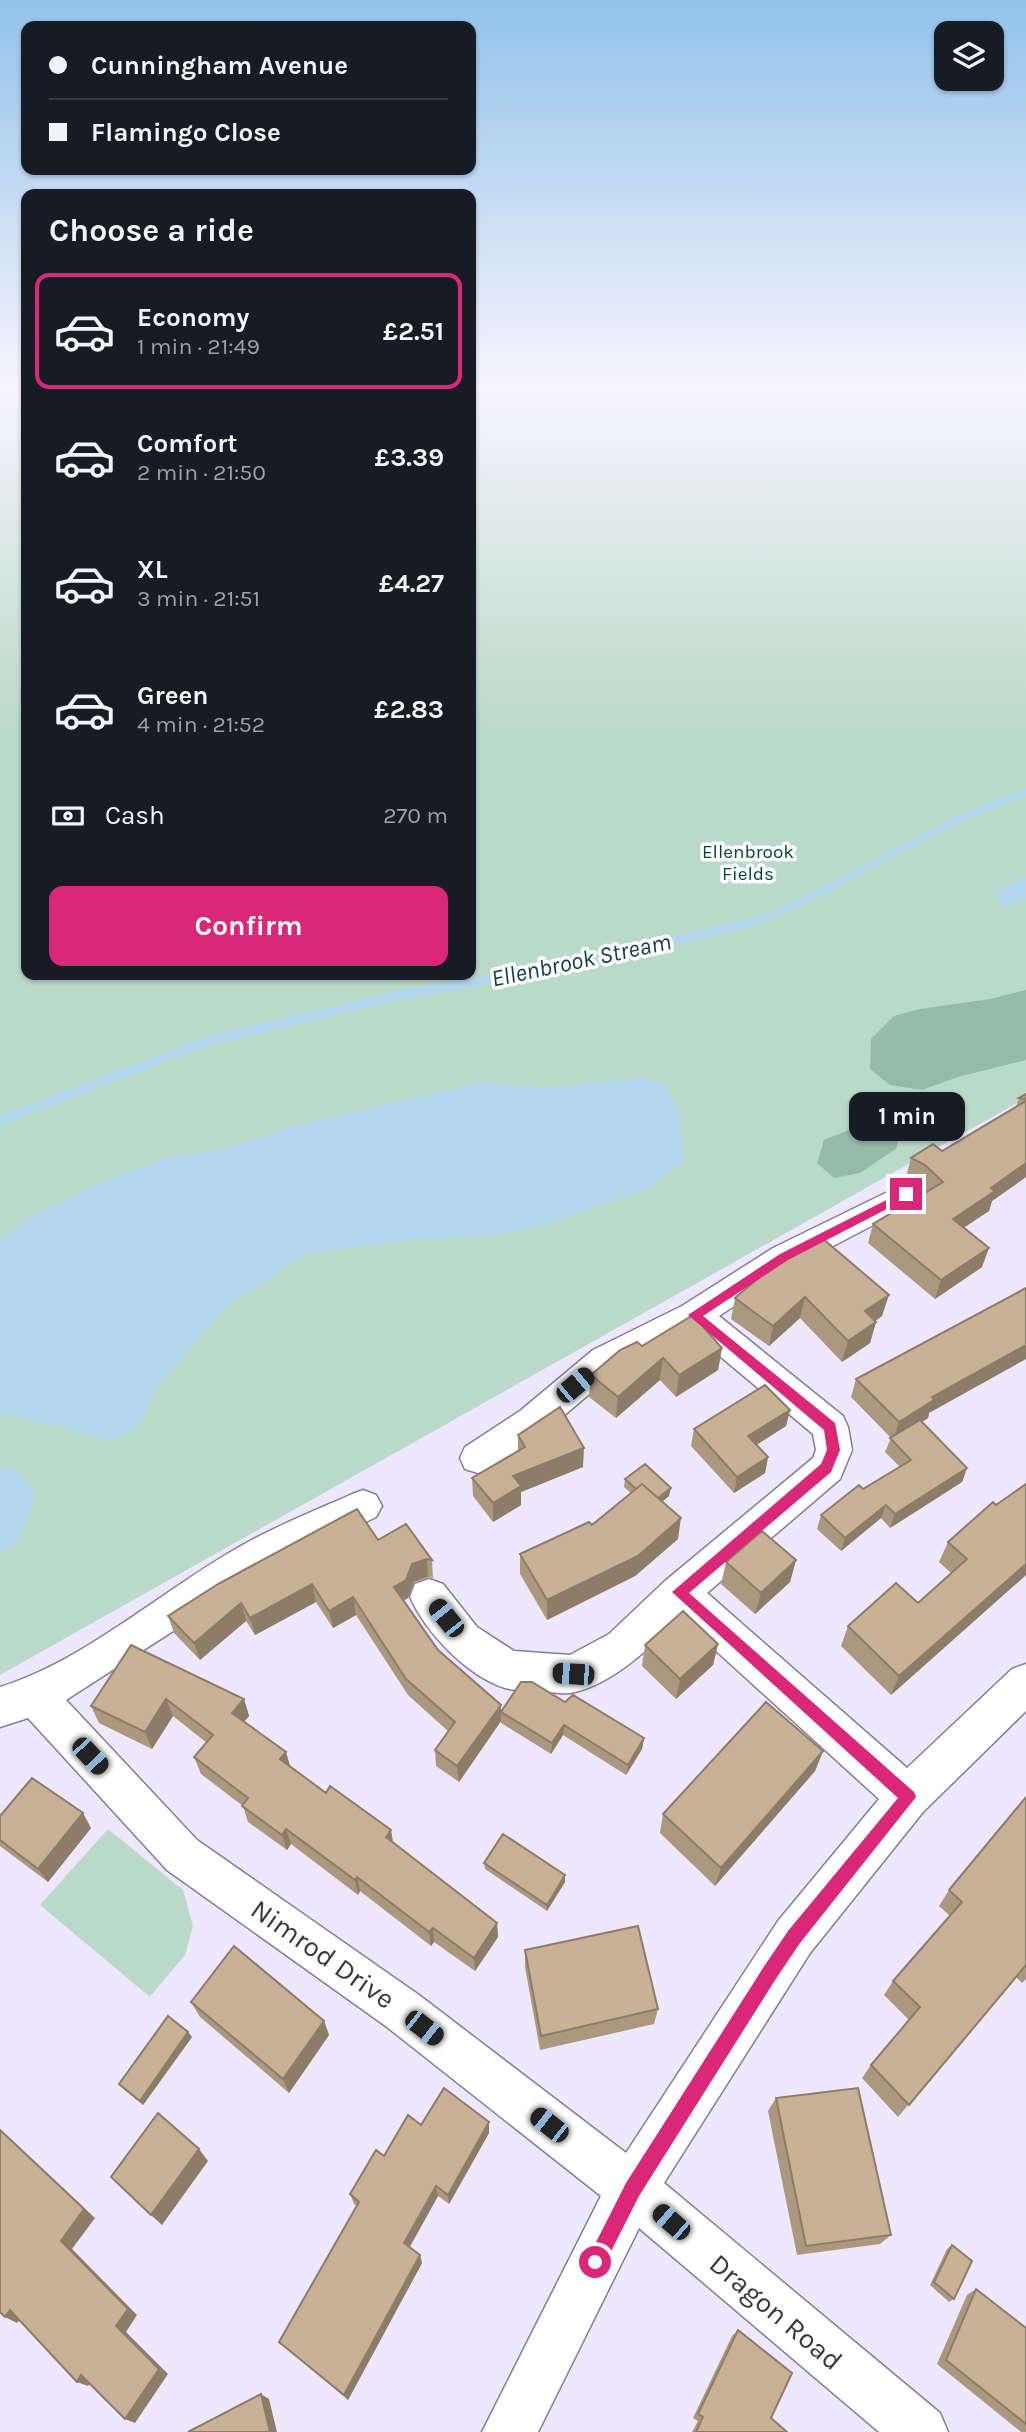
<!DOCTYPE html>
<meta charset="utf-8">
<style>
body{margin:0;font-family:Karla,sans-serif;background:#242831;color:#f1f3f6;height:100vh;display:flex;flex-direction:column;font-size:26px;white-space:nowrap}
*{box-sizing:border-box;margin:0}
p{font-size:23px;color:#9ea1a6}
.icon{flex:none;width:38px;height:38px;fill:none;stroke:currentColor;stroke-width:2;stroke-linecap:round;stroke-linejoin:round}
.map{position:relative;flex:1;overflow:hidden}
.panel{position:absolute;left:21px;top:189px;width:455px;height:791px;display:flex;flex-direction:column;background:#171b24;border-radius:14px;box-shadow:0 2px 5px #0004}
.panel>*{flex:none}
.top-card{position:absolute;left:21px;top:21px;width:455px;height:154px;border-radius:14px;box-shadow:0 2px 5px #0004;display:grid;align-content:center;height:154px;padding:0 28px;background:#171b24}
.fabs{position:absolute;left:934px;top:21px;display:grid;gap:14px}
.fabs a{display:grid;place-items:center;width:70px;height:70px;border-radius:14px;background:#171b24;box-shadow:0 2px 5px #0004;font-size:35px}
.end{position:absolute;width:32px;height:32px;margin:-16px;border:9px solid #db2777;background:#fff;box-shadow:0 0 0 4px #fff}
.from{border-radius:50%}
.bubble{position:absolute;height:49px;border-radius:14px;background:#171b24;box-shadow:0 2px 5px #0004;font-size:23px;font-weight:700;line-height:49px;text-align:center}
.car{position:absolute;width:21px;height:42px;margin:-21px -10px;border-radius:9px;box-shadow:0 0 5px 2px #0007;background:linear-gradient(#222 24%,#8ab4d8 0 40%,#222 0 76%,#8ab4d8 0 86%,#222 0)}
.top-card b{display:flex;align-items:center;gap:24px;height:66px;font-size:26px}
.top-card b+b{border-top:2px solid #363941}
.top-card i{width:18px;height:18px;background:#f1f3f6}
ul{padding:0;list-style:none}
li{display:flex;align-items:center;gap:21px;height:116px;margin:0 14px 10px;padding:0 14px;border:4px solid transparent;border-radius:14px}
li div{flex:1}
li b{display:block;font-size:26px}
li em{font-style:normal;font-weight:700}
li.selected{border-color:#db2777}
li>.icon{width:63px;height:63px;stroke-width:1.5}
h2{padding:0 28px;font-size:32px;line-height:84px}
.pay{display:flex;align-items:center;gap:18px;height:77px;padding:0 28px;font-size:26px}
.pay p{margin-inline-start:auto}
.cta{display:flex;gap:14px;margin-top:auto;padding:14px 28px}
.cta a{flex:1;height:80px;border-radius:14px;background:#db2777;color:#fff;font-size:28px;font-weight:700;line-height:80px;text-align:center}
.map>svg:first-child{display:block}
.green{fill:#badac9}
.forest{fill:#95bba8}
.water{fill:#b2d6ec}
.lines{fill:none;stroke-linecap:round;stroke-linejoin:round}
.stream-far1{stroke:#b2d6ec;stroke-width:7}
.stream{stroke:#b2d6ec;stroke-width:9}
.street-casing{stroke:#847c9c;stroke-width:3}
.street{fill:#fff;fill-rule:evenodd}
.wall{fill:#ac987f}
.shaded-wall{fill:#8c7c68}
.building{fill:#c8b194;stroke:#8c7c68;stroke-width:2}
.route{fill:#db2777}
.labels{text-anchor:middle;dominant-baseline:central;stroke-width:7;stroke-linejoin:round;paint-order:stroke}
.far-park-label{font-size:19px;fill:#004a32;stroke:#fff}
.water-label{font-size:24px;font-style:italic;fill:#0e3b53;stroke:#fff}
.near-street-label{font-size:28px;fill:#393643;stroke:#fff}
</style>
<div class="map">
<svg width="1026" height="2432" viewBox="0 0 1026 2432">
<rect width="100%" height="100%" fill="#ede8fd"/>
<!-- green -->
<path class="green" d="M0,389H26V975H471V389H1026V1098L0,1675Z
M108,1829L183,1890L193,1926L185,1955L150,1997L40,1905Z"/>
<!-- forest -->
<path class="forest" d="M1026,990V1060L958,1077L922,1090L890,1085L870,1069L871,1039L894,1016L920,1009L990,999Z
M876,1106L899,1117L897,1148L860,1173L834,1178L817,1163L824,1140L861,1125Z"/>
<!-- water -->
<path class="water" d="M1026,877V899L1001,908L996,892Z
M643,1077L665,1084L679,1112L684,1161L649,1188L550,1223L496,1235L414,1240L307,1253L223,1309L154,1391L138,1428L108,1441L59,1426L0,1414V1241L34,1215L107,1180L169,1157L225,1149L294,1126L480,1082L543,1088Z
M0,1467L14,1468L36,1494L18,1541L0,1553Z"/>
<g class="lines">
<!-- stream-far1 -->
<path class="stream-far1" d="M745,924L764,919L826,889L956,820L1026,792"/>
<!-- stream -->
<path class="stream" d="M0,1121L207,1041L410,993L586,963L752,922"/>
<defs>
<path id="street" d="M906,1183L917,1186L922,1194L917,1202L795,1266L719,1316L843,1416L848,1427L852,1450L840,1479L707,1593L907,1768L1012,1669L1026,1664V1711L923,1812L810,1953L664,2183L940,2413L948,2432H879L639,2228L538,2432H482L601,2196L387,2027L167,1870L28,1718L0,1727V1687C86,1661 168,1585 248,1542C281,1524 316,1510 350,1495L363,1490L376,1495L382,1506L376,1517L274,1566L66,1700L197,1840L419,1995L626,2153L778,1921L879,1799L680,1618C652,1646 614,1683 575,1692C565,1695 553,1692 543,1691C531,1690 516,1691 505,1688C467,1676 426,1633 410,1597L415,1584L429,1579L443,1584L477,1627L514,1651L570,1655L609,1634L665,1581L813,1458L816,1450L813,1434L691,1332L617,1370L546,1431L491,1469L478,1473L465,1469L460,1458L465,1447L520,1411L593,1350L682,1306L773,1248Z"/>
</defs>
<!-- street casing -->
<use href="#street" class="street-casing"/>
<!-- street -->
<use href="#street" class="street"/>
</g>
<!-- wall -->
<path class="wall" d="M1026,1094V1177L992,1201L989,1211L963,1227L982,1267L935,1299L868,1243L873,1224L927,1192L919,1185L906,1177L911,1158L942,1151L1016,1107L1019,1098Z
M770,1268L882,1316L875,1321L876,1322L870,1343L842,1362L800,1318L769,1346L731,1319L735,1298Z
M642,1346L722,1348L718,1370L676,1397L660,1380L616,1418L589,1397L591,1375Z
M856,1379L929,1413L928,1418L922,1422L967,1468L962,1482L890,1528L881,1518L841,1551L817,1529L821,1515L900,1467L885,1452L891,1438L851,1397Z
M790,1410L786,1426L756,1445L768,1457L765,1473L734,1493L691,1446L694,1429Z
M518,1435L583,1467L521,1492V1505L493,1522L473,1496L472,1478L518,1451Z
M625,1479L669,1496L662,1502L678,1539L635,1576L547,1620L520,1574V1554L592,1525L631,1493L624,1487Z
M1026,1484V1575L891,1695L841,1646L848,1626L918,1603L951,1573L939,1562L948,1542L996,1505Z
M378,1540L432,1560L433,1578L428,1577L414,1582L408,1598L404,1600L438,1650L501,1705V1712L565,1702L644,1738L642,1749L626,1775L563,1735L551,1754L501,1723V1721L459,1782L436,1766L435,1750L449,1732L408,1695L356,1615L333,1628L316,1602L255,1635L246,1621L200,1660L174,1633L168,1616Z
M796,1560L790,1582L755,1614L721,1584L726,1562Z
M718,1644L713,1665L676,1699L642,1666L645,1645Z
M131,1645L244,1699L249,1716L244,1722L290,1767L326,1793L391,1830L393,1842L497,1923L498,1937L475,1971L434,1942L431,1946L360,1891L358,1895L291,1844L287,1850L248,1822L243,1806L201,1774L194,1757L207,1743L173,1716L152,1749L99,1723L91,1706Z
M823,1751L815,1771L715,1886L660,1833L663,1814Z
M1026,1797V1979L1022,1983L1016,1977L898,2117L862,2078L871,2065L909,2020L884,1995L893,1981L950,1916L939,1906L949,1890Z
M0,1816L91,1828L48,1882L0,1846Z
M484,1863L565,1875V1882L547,1911L485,1869Z
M525,1950L658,2009L654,2024L540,2050L525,1967Z
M191,2002L324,2021L329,2035L289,2093L200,2017Z
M188,2032L192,2037L143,2105L122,2088L119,2084Z
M776,2098L891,2235L880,2244L797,2255L768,2111Z
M489,2122V2133L449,2204L438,2196L410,2247L422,2263L348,2400L286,2348L357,2206L354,2204L350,2194L384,2156L421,2125Z
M952,2245L954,2299L949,2302L930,2285L947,2249Z
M976,2289L1026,2328V2432H1021L937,2364L967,2295Z
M738,2330L771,2418L787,2432H692L698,2421L693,2418L732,2336Z"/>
<!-- shaded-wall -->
<path class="shaded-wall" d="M1026,1163V1177L992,1201L989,1211L947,1239L953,1219L991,1188Z
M989,1248L982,1267L935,1299L941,1280Z
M889,1295L882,1316L860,1332L865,1311Z
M805,1297L800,1318L769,1346L773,1326Z
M876,1322L870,1343L842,1362L848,1341Z
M1026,1345V1359L929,1413L928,1418L893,1440L899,1422L932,1397Z
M722,1348L718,1370L676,1397L679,1375Z
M663,1358L660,1380L616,1418L618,1397Z
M790,1410L786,1426L745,1452L748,1436Z
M584,1448L583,1467L521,1492V1505L493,1522V1503L513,1476Z
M768,1457L765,1473L734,1493L737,1477Z
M967,1468L962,1482L890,1528L895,1514Z
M671,1488L669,1496L650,1511L651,1503Z
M886,1505L881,1518L841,1551L845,1538Z
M681,1518L678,1539L635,1576L547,1620V1600Z
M427,1559L428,1577L414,1582L408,1598L397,1604L394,1587L412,1564Z
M796,1560L790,1582L755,1614L761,1593Z
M1026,1564V1575L891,1695L899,1676Z
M312,1584L316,1602L255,1635L250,1618Z
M353,1597L356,1615L333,1628L329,1611Z
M241,1603L246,1621L200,1660L194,1643Z
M718,1644L713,1665L676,1699L680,1679Z
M166,1699L173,1716L152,1749L145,1732Z
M244,1699L249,1716L237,1730L232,1713Z
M501,1705V1721L459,1782L457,1766Z
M564,1725L563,1735L551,1754L552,1743Z
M644,1738L642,1749L626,1775L628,1765Z
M823,1751L815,1771L715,1886L721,1868Z
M286,1752L291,1769L280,1759Z
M83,1813L91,1828L48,1882L38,1869Z
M286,1829L291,1844L287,1850L282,1835Z
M391,1830L393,1845L386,1837Z
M565,1875V1882L547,1911V1905Z
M357,1877L360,1891L358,1895L355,1880Z
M497,1923L498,1937L475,1971L474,1958Z
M433,1928L434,1942L431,1946L429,1932Z
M324,2021L329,2035L289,2093L283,2079Z
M188,2032L192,2037L143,2105L140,2101Z
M489,2122V2133L449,2204L448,2195Z
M0,2129L95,2218L72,2249L137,2315L126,2332L168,2374L135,2423L125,2419L116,2326L61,2241Z
M199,2149L208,2161L162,2225L151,2215Z
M436,2186L438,2196L407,2251L404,2243Z
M420,2255L422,2263L348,2400L344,2395Z
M10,2310L22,2317L17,2323L5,2317Z
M81,2375L92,2380L88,2386L77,2382Z
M261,2394L269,2399L277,2432H270Z"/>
<!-- building -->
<path class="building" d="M1026,1094V1099L1019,1098Z
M1026,1101V1163L991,1188L995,1191L953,1219L989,1248L941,1280L873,1224L943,1182L925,1165L911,1158L933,1144L942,1151Z
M822,1238L889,1295L865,1311L876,1322L848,1341L805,1297L773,1326L735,1298L770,1268Z
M1026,1288V1345L932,1397L934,1400L899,1422L856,1379Z
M693,1315L722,1348L679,1375L663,1358L618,1397L591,1375L620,1350L637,1342L642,1346Z
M765,1385L790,1410L748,1436L768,1457L737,1477L694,1429Z
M560,1407L584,1448L513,1476L521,1486L493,1503L472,1478L525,1447L518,1435Z
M920,1420L967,1468L895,1514L886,1505L845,1538L821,1515L859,1485L863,1489L911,1460L890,1438Z
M645,1464L671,1488L658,1498L642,1484L636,1489L625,1479Z
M642,1484L681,1518L638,1556L547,1600L520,1554L589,1522L592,1525Z
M1026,1484V1564L899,1676L848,1626L896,1583L918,1603L967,1559L948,1542L993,1502L996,1505Z
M357,1509L378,1540L406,1524L432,1560L427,1559L412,1564L406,1580L394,1587L438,1650L501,1705L457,1766L435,1750L455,1722L406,1679L353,1597L329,1611L312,1584L250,1618L241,1603L194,1643L168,1616L218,1584Z
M762,1531L796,1560L761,1593L726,1562Z
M683,1611L718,1644L680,1679L645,1645Z
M131,1645L244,1699L232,1713L286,1752L280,1759L326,1793L330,1786L391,1830L386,1837L497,1923L474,1958L433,1928L429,1932L357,1877L355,1880L286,1829L282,1835L242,1806L248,1798L194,1757L213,1735L166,1699L145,1732L91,1706Z
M521,1682H532L565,1702L573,1695L644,1738L628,1765L564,1725L552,1743L501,1712Z
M766,1702L823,1751L721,1868L663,1814Z
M32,1778L83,1813L38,1869L0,1840V1816Z
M1026,1797V1965L909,2105L871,2065L920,2007L893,1981L962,1902L949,1890Z
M503,1834L565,1875L547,1905L484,1863Z
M638,1926L658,2009L541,2036L525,1950Z
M234,1946L324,2021L283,2079L191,2002Z
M168,2016L188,2032L140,2101L119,2084Z
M444,2088L489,2122L448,2195L436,2186L404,2243L420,2255L344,2395L279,2342L359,2202L350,2194L376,2150L384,2156L408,2115L421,2125Z
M858,2088L891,2235L806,2246L776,2098Z
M158,2113L199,2149L151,2215L111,2177Z
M0,2130L84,2209L61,2241L128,2309L116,2326L159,2369L125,2419L81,2375L77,2382L10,2310L5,2317L0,2312Z
M952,2245L972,2261L954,2299L934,2282Z
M976,2289L1026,2328V2424L946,2360Z
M738,2330L792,2373L771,2418L787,2432H696L703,2417L698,2414Z
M261,2394L270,2432H188Z"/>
<!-- sky -->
<linearGradient id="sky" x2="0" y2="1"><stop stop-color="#92c2ea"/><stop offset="0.53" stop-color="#f7f5fe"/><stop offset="1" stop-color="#f7f5fe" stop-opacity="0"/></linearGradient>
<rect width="1026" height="730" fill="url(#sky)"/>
<!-- route -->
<path class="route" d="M906,1190L912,1194L910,1197L788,1260L703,1316L835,1423L840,1450L831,1472L689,1593L914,1792L916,1797L800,1943L777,1977L639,2196L602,2269L595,2272L589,2269L586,2262L626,2183L765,1965L788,1931L898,1798L672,1592L821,1464L827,1450L824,1430L688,1315L780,1254Z"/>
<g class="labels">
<!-- far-park labels -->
<g class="far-park-label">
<text x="748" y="852">Ellenbrook<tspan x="748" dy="22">Fields</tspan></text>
</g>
<!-- water labels -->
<g class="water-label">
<text transform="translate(581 960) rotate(-12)">Ellenbrook Stream</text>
</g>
<!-- near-street labels -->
<g class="near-street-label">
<text transform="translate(323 1954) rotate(35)">Nimrod Drive</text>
<text transform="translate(776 2312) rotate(40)">Dragon Road</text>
</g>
</g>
</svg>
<div class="fabs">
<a><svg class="icon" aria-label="layers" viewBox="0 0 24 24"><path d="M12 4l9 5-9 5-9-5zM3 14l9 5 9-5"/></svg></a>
</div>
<i class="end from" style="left:595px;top:2262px"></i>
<i class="end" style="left:906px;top:1194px"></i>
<div class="bubble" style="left:849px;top:1092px;width:116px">1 min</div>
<i class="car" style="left:575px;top:1385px;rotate:50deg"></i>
<i class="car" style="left:446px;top:1618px;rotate:321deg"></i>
<i class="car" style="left:573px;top:1674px;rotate:274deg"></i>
<i class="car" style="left:90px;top:1756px;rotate:137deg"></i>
<i class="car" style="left:424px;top:2028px;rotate:128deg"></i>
<i class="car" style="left:549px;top:2125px;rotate:308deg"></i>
<i class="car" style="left:671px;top:2222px;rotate:311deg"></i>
<div class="top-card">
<b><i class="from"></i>Cunningham Avenue</b>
<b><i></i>Flamingo Close</b>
</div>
<section class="panel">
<h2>Choose a ride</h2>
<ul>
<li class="selected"><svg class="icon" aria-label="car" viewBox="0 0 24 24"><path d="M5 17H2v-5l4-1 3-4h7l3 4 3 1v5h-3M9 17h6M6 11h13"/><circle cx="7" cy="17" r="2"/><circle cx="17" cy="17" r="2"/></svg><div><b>Economy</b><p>1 min · 21:49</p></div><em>£2.51</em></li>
<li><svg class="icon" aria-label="car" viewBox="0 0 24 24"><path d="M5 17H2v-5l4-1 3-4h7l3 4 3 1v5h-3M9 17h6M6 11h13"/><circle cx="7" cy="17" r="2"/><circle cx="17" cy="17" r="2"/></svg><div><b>Comfort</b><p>2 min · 21:50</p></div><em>£3.39</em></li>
<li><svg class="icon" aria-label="car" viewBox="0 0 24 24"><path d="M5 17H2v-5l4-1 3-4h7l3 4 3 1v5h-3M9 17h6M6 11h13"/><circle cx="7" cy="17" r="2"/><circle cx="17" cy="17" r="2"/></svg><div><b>XL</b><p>3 min · 21:51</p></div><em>£4.27</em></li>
<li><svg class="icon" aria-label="car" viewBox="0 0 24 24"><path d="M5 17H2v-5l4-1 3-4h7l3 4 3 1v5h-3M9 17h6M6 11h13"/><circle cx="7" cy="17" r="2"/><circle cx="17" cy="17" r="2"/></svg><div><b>Green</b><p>4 min · 21:52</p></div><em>£2.83</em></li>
</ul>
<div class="pay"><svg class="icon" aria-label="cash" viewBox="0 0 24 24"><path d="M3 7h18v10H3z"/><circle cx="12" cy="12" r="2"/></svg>Cash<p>270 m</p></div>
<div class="cta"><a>Confirm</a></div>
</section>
</div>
